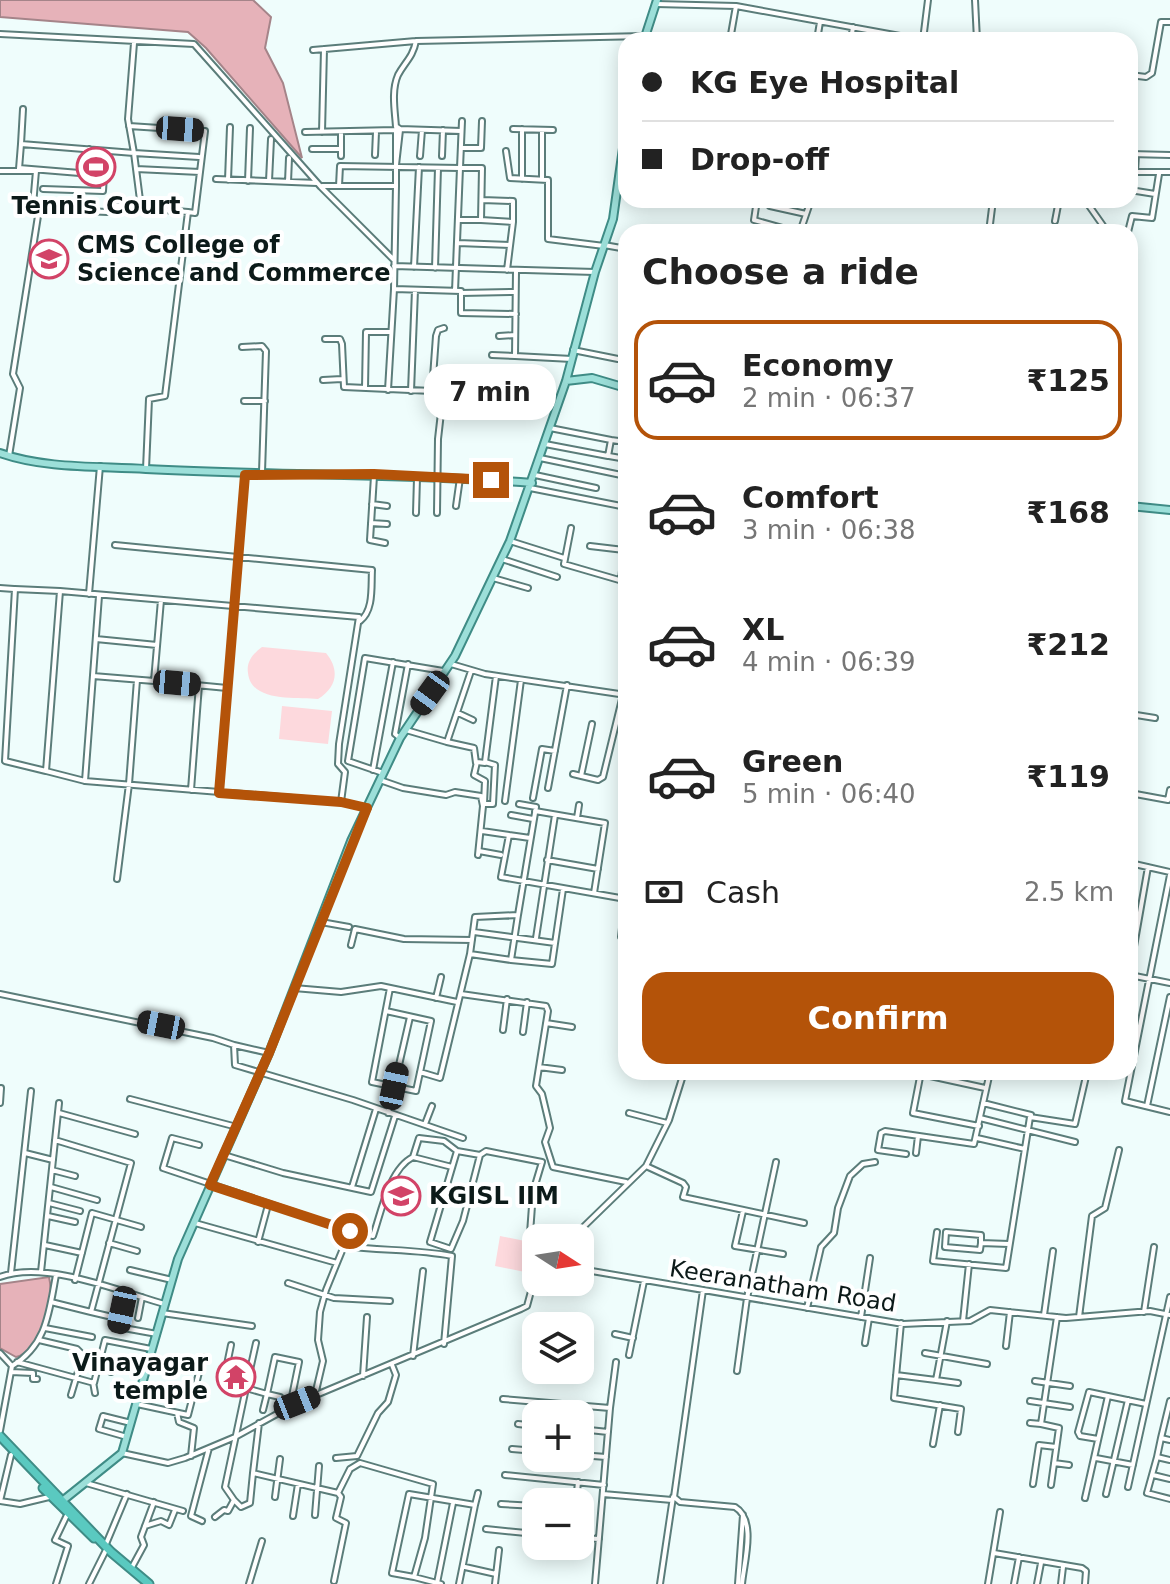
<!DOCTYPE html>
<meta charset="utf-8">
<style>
body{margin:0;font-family:"DejaVu Sans",sans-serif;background:#f2f2f2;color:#222;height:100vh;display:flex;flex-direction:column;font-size:30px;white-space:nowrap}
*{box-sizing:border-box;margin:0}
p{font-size:26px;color:#767676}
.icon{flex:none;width:44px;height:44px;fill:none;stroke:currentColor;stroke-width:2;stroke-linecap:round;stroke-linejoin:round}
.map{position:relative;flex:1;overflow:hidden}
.sheet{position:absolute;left:618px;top:224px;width:520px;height:856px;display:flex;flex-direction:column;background:#fff;border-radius:24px;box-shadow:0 4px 20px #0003}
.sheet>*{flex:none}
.hud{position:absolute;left:618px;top:32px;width:520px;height:176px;border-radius:24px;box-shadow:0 4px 20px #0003;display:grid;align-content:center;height:176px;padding:0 24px;background:#fff}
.needle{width:52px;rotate:102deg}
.controls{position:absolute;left:522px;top:1224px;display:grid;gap:16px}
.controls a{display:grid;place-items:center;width:72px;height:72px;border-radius:16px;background:#fff;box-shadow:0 4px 20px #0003;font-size:40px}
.end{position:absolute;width:36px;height:36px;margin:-18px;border:10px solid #b45309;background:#fff;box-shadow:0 0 0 4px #fff}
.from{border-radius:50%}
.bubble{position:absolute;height:56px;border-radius:24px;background:#fff;box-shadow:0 4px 20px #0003;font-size:26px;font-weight:700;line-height:56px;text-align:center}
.car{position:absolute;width:24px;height:48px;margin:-24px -12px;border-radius:10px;box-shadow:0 0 6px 2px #0007;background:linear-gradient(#222 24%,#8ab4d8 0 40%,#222 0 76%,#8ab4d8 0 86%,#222 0)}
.hud b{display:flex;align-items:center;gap:28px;height:76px;font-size:30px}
.hud b+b{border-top:2px solid #e0e0e0}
.hud i{width:20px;height:20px;background:#222}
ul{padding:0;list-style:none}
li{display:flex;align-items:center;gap:24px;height:120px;margin:0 16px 12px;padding:0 8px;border:4px solid transparent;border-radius:24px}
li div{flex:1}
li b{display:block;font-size:30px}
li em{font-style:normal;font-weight:700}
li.current{border-color:#b45309}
li>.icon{width:72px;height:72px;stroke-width:1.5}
h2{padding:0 24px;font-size:36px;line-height:96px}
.pay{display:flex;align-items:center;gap:20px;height:88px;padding:0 24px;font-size:30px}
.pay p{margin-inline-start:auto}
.cta{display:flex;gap:16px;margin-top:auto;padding:16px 24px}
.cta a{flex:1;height:92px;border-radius:24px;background:#b45309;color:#fff;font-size:32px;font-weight:700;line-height:92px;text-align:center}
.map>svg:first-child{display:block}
.green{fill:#fdd9dd}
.water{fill:#e6b2b9;stroke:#a58489;stroke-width:2}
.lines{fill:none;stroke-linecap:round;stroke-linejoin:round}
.minor-casing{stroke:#5b7d7a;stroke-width:8}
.major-casing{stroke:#3f8c86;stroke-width:10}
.highway-casing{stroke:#3f8c86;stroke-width:11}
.minor{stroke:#fff;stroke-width:4}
.major{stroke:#9cdfd9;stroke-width:6}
.highway{stroke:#5ac9c0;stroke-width:7}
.route{stroke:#b45309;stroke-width:10}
.labels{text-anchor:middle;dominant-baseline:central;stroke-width:8;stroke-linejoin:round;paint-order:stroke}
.poi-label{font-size:24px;font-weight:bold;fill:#0c1a19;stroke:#fff;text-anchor:start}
.street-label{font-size:24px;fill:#0c1a19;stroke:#fff}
</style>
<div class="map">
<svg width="1170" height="1584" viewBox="0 0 1170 1584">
<rect width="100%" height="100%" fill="#effdfc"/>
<!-- green -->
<path class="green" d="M262,647L326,653C340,670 337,687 318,699C297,697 251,703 248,673C246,661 254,653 262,647Z
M282,706L332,711L328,744L279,739Z
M500,1236L525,1241L523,1251L534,1253L530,1273L495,1266Z"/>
<!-- water -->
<path class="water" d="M0,0H253L271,17L265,48L283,83L302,158L206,48L188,32L0,17Z
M49,1277C55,1300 42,1350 16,1357L0,1348V1284Z"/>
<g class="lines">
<defs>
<path id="minor" d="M975,0L977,40
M656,4L736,6L922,40
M0,34L194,44L321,187L393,259
M730,40L736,6
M817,40L820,22
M851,40L853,27
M923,40L928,0
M134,43L128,119L134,153L199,157
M313,50L416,41L645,36
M1130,75L1146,77L1152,73L1161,22H1170
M23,109L21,144L134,153L141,208L188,212L165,396L149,399L146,469
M462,121L460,168L340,166L339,186H396L394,289L461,291V313L516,314
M129,126L205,131L195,213L188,212
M396,127C395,111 391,91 398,75C405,62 413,57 416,41
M400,129L461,131
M513,129L553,130
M522,129V179
M542,130V179
M305,132L395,130
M322,132L324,49
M341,132V156
M461,148H481L482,121
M312,149H341
M506,151L510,178L548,180V239L604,246
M1130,154L1170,155
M1136,154L1135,172H1170
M375,155L376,132
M420,156L422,130
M442,156L443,130
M396,165L400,130
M19,168L104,175L103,191L43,189
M19,169L21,144
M136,169L200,172
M0,171H36L33,205L42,209L107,212L112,205L141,208
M87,174L89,149
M216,179L317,183
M228,180L230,127
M248,181L250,128
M269,181L271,139
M288,182L289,158
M322,186H339
M396,186V131L400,129L397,127
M1130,190L1155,194
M482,200L513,201V222
M757,200L754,220L797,232
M1085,200L1104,227
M770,206L806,214
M458,220H481
M1055,221L1059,200
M800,232L811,200
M989,232L993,200
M1103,232L1104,227L1108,232
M1128,232L1132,216L1152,218L1159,174
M458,243L510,245
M604,245L621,248L626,237
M394,266L595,272
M414,267L419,167
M435,268L438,168
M455,291L460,168H482L481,220L513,222L507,270
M461,293L514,292
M499,336L515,335
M325,339H340L342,344L344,387L432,391L436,336L438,330L444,328
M242,347L262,346L266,351L262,472
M573,350L618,359
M492,355L515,356L516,271
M515,356L572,359
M323,380L342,379
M365,388L366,332H391
M388,390L394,289
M411,391L415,290
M244,401H265
M611,440L626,442
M545,444L608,456L611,440L550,428
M9,456L20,388L13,374L38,216
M609,456L626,459
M540,458L626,476
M535,475L596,488
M374,476L370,540L385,543
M530,488L626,507
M372,504L387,506
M456,506L460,478
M416,513L417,478
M437,513L438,439L442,404
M371,523L387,524
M571,528L564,564L626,582
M510,541L564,558
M115,545L372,570C371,587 374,610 360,621
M590,546L624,550L621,581
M502,559L557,577
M493,578L528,588
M0,588L14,589
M89,594L100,466
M96,639L157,645
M451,664L485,674L626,695
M93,676L154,681L161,600
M154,681L227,688
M458,713L473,720
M1130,714L1155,718
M406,730L447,742L471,671
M400,738L395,734L408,664
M447,742L474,748L476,763
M485,763L477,762L474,775L485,781L484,804H493L495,765L485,762L496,676
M373,770L393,662
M46,771L5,761L15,589L60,591
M383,773L348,761L365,658L443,671
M573,774L598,780L603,777L623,695
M581,776L592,724
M380,780L403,788L446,795L455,792L481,796L483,806L478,855
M85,781L99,596
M548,788L567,685
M191,790L199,685
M219,793L245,475
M1130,793L1168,800L1170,790
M533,798L542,749L555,751
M505,801L521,680
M341,802L345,772L338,764L339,744L359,617L60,591L46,771L85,781L341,802L367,808
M535,811L605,823L594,893
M511,815L533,819
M577,818L579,805
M482,831L509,835
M530,838L509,835L501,877L620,898L625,901L621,937L626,941
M479,851L501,855
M547,860L598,869
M1130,863L1170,872
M1170,875L1125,1101L1170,1112
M117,879L129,784L137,680
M518,915L536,807L519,804
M321,922L349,927
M474,932L555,943
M536,938L555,815
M351,945L355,929L404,939L472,940
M511,960L552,964L563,889
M1130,969L1148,867
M1130,975L1170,983
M294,988L341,992L381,986L457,1002
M0,994L213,1038L234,1045L235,1065L353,1100L463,1138
M461,994L546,1006L548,1011L536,1086L542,1094L547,1115L550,1128L545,1142L553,1167L626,1182
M436,998L441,977
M386,1011L431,1021L416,1091L372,1082L390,988
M546,1023L572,1027
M503,1030L507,999
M523,1032L527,1002
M234,1045L269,1053
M539,1067L562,1070
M420,1072L440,1078L470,954L475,917L518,915L511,960L470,954
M921,1072L913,1113L979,1126
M921,1074L985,1088
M130,1099L237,1127
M0,1103L1,1088
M983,1103L1031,1115
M1147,1106L1170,997
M59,1113L135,1134
M388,1113L410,1017
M629,1113L667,1123
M980,1118L1075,1142
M425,1124L432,1106
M977,1138L1025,1149
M199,1145L172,1138L163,1168L350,1231
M457,1151L480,1155L463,1221L451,1249L430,1242Z
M25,1153L53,1160
M916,1153L918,1136
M906,1154L878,1150L881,1133L885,1131L974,1144L990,1072
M224,1155L283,1173L371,1192L395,1116
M480,1155L486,1151L542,1162L533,1192L527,1275L533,1277
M413,1157L452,1167
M646,1166L683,1183L686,1187L683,1197L804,1223
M52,1170L75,1176
M51,1187L97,1200
M352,1187L376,1109
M49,1203L80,1211
M743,1211L735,1246L783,1254
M48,1216L75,1222
M195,1223L337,1263L344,1246C381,1251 416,1249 452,1256L444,1344
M937,1232L933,1261L1006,1268L1030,1117L1075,1124L1087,1072
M572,1238L646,1166L669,1120L684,1072
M258,1242L268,1205
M109,1243L137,1251
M981,1243L980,1250L945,1247L946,1232L981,1235V1243L1009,1244
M45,1245L82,1253
M344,1246L350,1231L373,1236C381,1213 389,1169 413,1157L419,1138L444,1141L457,1151
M580,1269L903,1324L970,1321L990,1310L1066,1318L1150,1311L1170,1315
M130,1270L172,1280
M41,1272L59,1103
M11,1273L31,1091
M0,1277C45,1260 119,1291 164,1304
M75,1280L92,1213L141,1227
M288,1283L334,1298L390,1301
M703,1290L674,1497L680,1502L735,1507C757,1520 744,1562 742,1584
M126,1293L118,1327L157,1334
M51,1302L91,1312L131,1163L55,1140
M807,1308L821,1247L834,1233L838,1208L850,1176L863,1164L875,1162
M91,1312L108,1316
M1144,1312L1154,1247
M162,1313L252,1326
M1044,1315L1053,1251
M861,1317L870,1258
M1079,1317L1092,1216L1105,1208L1119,1150
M138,1318L142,1297
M963,1321L969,1264
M901,1323L894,1398L961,1409L958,1432
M45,1328L92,1337
M615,1334L633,1338
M39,1340L77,1349L83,1355L71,1395
M865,1343L869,1318
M231,1345L223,1384L246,1388L256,1343
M1006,1346L1010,1312
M0,1353L12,1366
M925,1353L987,1364
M629,1355L644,1281
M413,1356L423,1271
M17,1362L94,1383L105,1340L151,1349
M98,1365L110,1367L111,1372
M737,1371L747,1298L776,1162
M11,1372L33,1373V1379H37
M896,1375L936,1380L947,1321
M363,1376L367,1317
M936,1380L958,1383
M1035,1381L1070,1386
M93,1382L95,1393
M315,1395L323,1361L318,1340L320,1312L326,1290L337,1263
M503,1399L610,1408L595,1584
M1030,1401L1070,1407
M137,1404L188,1415L203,1357
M610,1408L616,1362
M263,1410L267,1394L280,1397
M177,1413L179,1422L194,1428L191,1456
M259,1423L253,1473L338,1493L350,1469L360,1463L433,1484L425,1538L414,1577L441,1584
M1030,1423L1041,1424
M518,1424L536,1426
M580,1429L608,1432
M0,1431L12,1366C47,1345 49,1312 56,1275
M127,1437L99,1429L103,1416L131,1423
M1161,1438L1170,1401
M1098,1439L1080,1436L1078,1432L1089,1392L1108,1396
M1170,1440L1161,1438L1157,1457L1170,1460
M933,1444L940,1405
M512,1449L536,1451
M122,1453L168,1463L185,1458L235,1437L297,1403L521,1309L527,1306L536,1273
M11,1455L0,1501L20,1504L49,1497
M580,1455L606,1457
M1157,1457L1147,1493L1170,1499
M336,1458L357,1456L378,1413L388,1402L396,1375L392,1365
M1096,1458L1133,1465
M1054,1463L1069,1465
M505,1475L604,1485
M1153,1475L1170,1479
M86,1483L183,1511
M1033,1484L1039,1445L1056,1447
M1051,1485L1059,1428L1041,1424L1057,1317
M1128,1487L1170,1297
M603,1494L672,1500
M1106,1494L1128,1400
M275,1497L280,1459
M1085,1498L1108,1396L1146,1404
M234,1500L225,1487L246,1388L267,1394L275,1357L299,1362L290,1406
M576,1502L578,1482
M501,1504L536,1506
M475,1505L478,1493
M315,1515L319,1466
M293,1516L298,1484
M215,1517L224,1510L228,1511L234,1500L241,1507L250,1503L253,1473
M202,1521L191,1516L209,1448
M145,1526L161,1521L169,1525L175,1510
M486,1529L536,1534
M580,1538L599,1539
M106,1544L127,1494
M994,1553L1082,1568L1086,1571L1085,1584
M465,1567L496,1574
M131,1569L144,1545L141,1537L154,1502
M414,1577L392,1573L409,1494L475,1505L459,1584
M334,1581L346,1523L336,1518L341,1497L338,1493
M437,1583L453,1503
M56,1584L68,1546L55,1540L67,1515
M89,1584L107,1548
M249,1584L262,1541
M495,1584L499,1550
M660,1584L673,1497
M738,1584L743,1515
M988,1584L1000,1512
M1014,1584L1019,1557
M1037,1584L1041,1563
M1061,1584L1063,1567"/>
<path id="major" d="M644,40L657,0
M566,381L592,378L626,388
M0,453C45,469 99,466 146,469C275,476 403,473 532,483
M1130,506L1170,510
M61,1502L122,1453L178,1259L269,1053L351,841L400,738L455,656L510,541L566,381L595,272L613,219L626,127"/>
<path id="highway" d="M0,1436L111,1552L149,1584
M43,1488L94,1538"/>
</defs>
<!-- minor casing -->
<use href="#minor" class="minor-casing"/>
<!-- major casing -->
<use href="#major" class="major-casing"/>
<!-- highway casing -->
<use href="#highway" class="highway-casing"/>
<!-- minor -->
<use href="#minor" class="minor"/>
<!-- major -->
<use href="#major" class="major"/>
<!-- highway -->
<use href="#highway" class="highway"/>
</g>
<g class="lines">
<!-- route -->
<path class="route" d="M350,1231L210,1185L269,1053L367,808L341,802L219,793L245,475L374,474L491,480"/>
</g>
<!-- icons -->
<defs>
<symbol id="stadium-ring" viewBox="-11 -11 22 22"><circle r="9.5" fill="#fff" stroke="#d24367" stroke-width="1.5"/><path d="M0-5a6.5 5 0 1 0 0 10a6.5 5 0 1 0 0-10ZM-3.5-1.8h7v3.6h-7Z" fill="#d24367"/></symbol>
<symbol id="university-ring" viewBox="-11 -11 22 22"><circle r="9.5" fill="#fff" stroke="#d24367" stroke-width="1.5"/><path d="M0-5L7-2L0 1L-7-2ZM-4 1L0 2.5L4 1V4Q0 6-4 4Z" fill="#d24367"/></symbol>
<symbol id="temple-ring" viewBox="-11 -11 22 22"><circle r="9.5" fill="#fff" stroke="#d24367" stroke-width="1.5"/><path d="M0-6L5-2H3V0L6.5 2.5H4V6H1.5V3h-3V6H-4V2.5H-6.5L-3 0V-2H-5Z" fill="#d24367"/></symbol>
</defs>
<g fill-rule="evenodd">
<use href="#stadium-ring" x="74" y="145" width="44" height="44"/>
<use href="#university-ring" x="27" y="237" width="44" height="44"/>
<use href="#university-ring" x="379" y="1174" width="44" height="44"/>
<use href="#temple-ring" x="214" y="1355" width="44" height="44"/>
</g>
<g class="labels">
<!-- poi labels -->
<g class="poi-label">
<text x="96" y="206" text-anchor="middle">Tennis Court</text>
<text x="77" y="245">CMS College of<tspan x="77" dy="28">Science and Commerce</tspan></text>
<text x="429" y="1196">KGISL IIM</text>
<text x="208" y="1363" text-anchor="end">Vinayagar<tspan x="208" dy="28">temple</tspan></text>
</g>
<!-- street labels -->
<g class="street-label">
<text transform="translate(783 1286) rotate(9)">Keeranatham Road</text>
</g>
</g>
</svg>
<div class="controls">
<a><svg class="needle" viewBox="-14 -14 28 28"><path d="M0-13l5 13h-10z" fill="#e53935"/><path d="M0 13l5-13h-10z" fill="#767676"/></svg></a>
<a><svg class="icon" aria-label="layers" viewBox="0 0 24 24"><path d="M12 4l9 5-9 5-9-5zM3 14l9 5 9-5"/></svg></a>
<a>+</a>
<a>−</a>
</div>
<i class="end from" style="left:350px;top:1231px"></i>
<i class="end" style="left:491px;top:480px"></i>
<div class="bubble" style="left:424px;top:364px;width:132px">7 min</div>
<i class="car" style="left:180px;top:129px;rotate:94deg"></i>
<i class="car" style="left:177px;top:683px;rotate:95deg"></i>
<i class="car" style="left:430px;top:693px;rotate:216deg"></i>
<i class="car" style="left:161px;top:1025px;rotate:281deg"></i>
<i class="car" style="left:394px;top:1086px;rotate:12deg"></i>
<i class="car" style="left:122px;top:1310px;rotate:192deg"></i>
<i class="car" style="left:297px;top:1403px;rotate:68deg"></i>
<div class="hud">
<b><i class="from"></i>KG Eye Hospital</b>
<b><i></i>Drop-off</b>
</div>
<section class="sheet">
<h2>Choose a ride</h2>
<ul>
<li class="current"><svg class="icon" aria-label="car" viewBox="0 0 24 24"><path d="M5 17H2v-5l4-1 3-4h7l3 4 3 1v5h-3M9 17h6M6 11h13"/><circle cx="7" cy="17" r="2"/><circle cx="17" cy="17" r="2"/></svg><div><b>Economy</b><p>2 min · 06:37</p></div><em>₹125</em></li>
<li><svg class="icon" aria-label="car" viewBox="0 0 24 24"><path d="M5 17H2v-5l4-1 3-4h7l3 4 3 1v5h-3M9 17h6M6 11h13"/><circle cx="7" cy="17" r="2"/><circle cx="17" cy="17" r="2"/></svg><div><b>Comfort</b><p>3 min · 06:38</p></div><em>₹168</em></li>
<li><svg class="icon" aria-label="car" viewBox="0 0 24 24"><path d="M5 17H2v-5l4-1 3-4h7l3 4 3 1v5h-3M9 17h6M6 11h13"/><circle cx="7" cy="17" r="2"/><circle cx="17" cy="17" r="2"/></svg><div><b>XL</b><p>4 min · 06:39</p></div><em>₹212</em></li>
<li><svg class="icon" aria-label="car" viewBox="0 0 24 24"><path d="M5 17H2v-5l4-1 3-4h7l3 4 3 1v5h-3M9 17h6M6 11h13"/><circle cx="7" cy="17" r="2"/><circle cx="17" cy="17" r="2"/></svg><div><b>Green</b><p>5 min · 06:40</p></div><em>₹119</em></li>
</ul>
<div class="pay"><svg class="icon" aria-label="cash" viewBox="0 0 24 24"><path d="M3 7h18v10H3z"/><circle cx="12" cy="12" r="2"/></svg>Cash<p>2.5 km</p></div>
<div class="cta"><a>Confirm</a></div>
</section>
</div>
